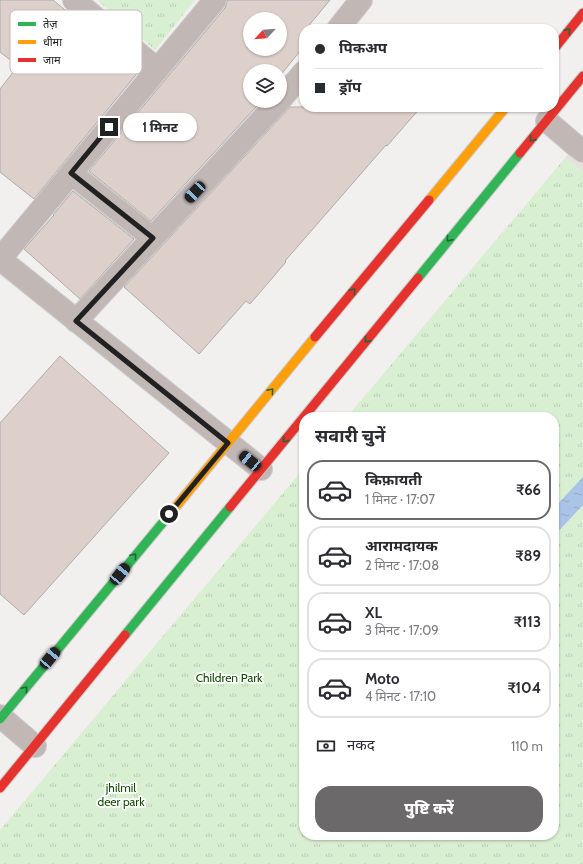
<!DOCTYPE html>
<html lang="hi">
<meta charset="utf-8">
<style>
body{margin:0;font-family:Cabin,"Noto Sans Devanagari",sans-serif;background:#f2f2f3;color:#2b2b33;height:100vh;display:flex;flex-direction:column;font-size:15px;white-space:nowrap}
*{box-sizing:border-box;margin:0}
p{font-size:13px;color:#7c7c81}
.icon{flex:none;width:22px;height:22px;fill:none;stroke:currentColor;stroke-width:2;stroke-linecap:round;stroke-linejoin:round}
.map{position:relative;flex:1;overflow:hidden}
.sheet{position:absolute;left:299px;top:412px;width:260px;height:428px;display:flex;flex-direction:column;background:#fff;border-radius:16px;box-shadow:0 1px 3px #0004}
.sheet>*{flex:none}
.hud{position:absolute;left:299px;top:24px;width:260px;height:88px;border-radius:16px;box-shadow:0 1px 3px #0004;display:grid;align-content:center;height:88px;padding:0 16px;background:#fff}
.needle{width:26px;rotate:244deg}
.fabs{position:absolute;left:243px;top:12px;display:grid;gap:8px}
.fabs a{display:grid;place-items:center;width:44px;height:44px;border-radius:50%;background:#fff;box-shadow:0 1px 3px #0004;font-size:20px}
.end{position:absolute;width:18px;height:18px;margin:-9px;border:5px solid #222121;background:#fff;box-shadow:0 0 0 2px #fff}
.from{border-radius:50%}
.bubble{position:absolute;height:28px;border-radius:14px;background:#fff;box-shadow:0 1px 3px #0004;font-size:13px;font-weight:800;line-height:28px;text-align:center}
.car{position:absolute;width:12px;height:24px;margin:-12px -6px;border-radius:5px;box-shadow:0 0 3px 1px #0007;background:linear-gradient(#222 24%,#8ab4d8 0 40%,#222 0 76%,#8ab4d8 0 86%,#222 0)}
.hud b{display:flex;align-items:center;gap:14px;height:38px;font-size:15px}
.hud b+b{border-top:1px solid #e1e1e2}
.hud i{width:10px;height:10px;background:#2b2b33}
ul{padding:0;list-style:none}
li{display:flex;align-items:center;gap:12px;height:60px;margin:0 8px 6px;padding:0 8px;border:2px solid #e1e1e2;border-radius:16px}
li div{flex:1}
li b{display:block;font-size:15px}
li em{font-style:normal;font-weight:800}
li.selected{border-color:#6b6969}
li>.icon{width:36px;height:36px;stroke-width:1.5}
h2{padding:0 16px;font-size:18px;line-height:48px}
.pay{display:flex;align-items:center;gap:10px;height:44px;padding:0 16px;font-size:15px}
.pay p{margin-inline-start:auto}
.primary-button{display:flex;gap:8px;margin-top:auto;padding:8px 16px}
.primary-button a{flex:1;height:46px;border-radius:16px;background:#6b6969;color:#fff;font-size:16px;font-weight:800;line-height:46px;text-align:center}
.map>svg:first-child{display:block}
.built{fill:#e8e0dd}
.grass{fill:url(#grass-tufts)}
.water{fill:url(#water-ripples)}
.building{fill:#ddd0ca;stroke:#aeacab;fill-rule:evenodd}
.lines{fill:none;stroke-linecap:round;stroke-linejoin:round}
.street-casing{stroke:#cccbcb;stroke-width:24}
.fast-casing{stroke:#cccbcb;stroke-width:11}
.slow-casing{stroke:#cccbcb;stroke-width:11}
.jam-casing{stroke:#cccbcb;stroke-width:11}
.street{stroke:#c1b7b5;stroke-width:22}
.fast{stroke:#30b455;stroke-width:9}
.slow{stroke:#ff9f0a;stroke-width:9}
.jam{stroke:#e5322d;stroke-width:9}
.oneway{stroke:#286338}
.route{stroke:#222121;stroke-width:5}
.labels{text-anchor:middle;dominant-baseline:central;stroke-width:3.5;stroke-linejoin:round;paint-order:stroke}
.park-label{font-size:12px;fill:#144b04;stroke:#fff}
.key{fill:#fff;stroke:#bdbcbc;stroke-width:1}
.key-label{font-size:11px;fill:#222121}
</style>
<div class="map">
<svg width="583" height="864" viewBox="0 0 583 864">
<defs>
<pattern id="grass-tufts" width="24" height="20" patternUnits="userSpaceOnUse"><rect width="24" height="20" fill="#d9efd2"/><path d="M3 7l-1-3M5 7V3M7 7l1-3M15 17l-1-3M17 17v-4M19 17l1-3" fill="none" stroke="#bacdb4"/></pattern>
<pattern id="water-ripples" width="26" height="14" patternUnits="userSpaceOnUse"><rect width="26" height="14" fill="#aac3e6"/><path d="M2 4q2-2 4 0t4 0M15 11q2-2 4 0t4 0" fill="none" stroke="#92a7c5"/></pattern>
</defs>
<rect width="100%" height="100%" fill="#f2f0ef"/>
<!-- built -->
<path class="built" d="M583,136V171L565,158Z"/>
<!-- grass -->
<path class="grass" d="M97,0H195L155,50Z
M565,158L583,171V864H0V830L304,468V835H554V417H347Z"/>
<!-- water -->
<path class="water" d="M583,477V505L554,536V508Z"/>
<!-- building -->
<path class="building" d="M0,0H53L139,71L34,199L0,172V89L18,66L0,52Z
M227,0H330L306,29H304V46L280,76V71H250V101H261L256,107L151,221L89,171L225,8L227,2ZM250,19H280V49H250Z
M290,107H421L387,146L386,145L285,261L286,262L250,304L246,301L199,354L124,287Z
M73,191L134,239L80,299L24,249L54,215H53Z
M60,356L169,453L24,615L0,594V423Z"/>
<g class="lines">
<defs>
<path id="street" d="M74,0L157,69
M338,29L361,0
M280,100L304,72
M547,121L575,145L583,151
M71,173L153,238
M0,259L215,0
M0,259L261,469
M76,321L279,101
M0,716L35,746"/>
<path id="fast" d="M418,278L520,153
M125,635L230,507
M0,719L174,509"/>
<path id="slow" d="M429,200L506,107
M174,509L315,337"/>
<path id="jam" d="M554,49L583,13
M520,153L583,76
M315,337L429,200
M230,507L418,278
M0,788L125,635"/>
</defs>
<!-- street casing -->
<use href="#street" class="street-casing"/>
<!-- fast casing -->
<use href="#fast" class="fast-casing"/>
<!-- slow casing -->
<use href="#slow" class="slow-casing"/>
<!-- jam casing -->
<use href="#jam" class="jam-casing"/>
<!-- street -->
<use href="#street" class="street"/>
<!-- fast -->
<use href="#fast" class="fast"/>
<!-- slow -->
<use href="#slow" class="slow"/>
<!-- jam -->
<use href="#jam" class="jam"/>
</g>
<!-- one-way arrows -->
<defs><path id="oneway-chevron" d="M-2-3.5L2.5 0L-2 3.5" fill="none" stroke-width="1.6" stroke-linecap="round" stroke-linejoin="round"/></defs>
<g class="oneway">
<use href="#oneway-chevron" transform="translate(568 31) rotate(-50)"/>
<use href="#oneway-chevron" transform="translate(532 139) rotate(129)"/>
<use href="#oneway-chevron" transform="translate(449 239) rotate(129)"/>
<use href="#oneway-chevron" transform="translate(353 291) rotate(-50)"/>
<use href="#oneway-chevron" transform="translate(367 340) rotate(129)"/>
<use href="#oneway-chevron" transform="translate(271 391) rotate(-50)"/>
<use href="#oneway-chevron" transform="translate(285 440) rotate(129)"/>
<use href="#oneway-chevron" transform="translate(134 556) rotate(-50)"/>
<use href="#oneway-chevron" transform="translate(25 689) rotate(-50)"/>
</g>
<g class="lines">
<!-- route -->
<path class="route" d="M109,127L71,173L153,238L76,321L228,443L169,514"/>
</g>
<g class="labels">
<!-- park labels -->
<g class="park-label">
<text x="229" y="677">Children Park</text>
<text x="121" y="787">jhilmil<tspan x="121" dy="14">deer park</tspan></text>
</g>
</g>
<!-- legend -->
<rect x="10" y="10" width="132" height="64" rx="6" class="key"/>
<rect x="18" y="22" width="18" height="4" fill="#30b455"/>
<rect x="18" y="40" width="18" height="4" fill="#ff9f0a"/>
<rect x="18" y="58" width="18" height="4" fill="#e5322d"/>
<g class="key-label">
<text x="43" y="28">तेज़</text>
<text x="43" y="46">धीमा</text>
<text x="43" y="64">जाम</text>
</g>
</svg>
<div class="fabs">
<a><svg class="needle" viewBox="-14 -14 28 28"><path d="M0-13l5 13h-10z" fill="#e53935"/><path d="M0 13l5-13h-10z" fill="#7c7c81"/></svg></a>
<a><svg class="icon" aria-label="layers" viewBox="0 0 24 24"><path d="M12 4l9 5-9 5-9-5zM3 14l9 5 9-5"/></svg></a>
</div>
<i class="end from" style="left:169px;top:514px"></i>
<i class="end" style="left:109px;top:127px"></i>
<div class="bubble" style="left:123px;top:113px;width:74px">1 मिनट</div>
<i class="car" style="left:195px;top:192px;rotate:223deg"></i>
<i class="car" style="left:250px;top:461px;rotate:309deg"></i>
<i class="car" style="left:120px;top:574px;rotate:39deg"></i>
<i class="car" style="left:50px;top:658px;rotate:40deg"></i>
<div class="hud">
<b><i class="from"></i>पिकअप</b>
<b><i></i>ड्रॉप</b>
</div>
<section class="sheet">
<h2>सवारी चुनें</h2>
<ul>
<li class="selected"><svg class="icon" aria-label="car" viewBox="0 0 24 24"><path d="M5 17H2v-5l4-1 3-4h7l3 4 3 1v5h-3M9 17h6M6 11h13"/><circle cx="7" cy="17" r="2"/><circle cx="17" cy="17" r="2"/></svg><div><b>किफ़ायती</b><p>1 मिनट · 17:07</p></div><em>₹66</em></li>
<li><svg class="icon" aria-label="car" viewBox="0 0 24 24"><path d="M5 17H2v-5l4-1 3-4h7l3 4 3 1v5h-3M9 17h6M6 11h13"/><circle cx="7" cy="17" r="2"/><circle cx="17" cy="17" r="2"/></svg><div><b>आरामदायक</b><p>2 मिनट · 17:08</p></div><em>₹89</em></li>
<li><svg class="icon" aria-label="car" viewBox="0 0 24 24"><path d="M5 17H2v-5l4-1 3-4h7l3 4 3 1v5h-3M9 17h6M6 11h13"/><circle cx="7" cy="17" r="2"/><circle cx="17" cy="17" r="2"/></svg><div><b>XL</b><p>3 मिनट · 17:09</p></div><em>₹113</em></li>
<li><svg class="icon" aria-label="car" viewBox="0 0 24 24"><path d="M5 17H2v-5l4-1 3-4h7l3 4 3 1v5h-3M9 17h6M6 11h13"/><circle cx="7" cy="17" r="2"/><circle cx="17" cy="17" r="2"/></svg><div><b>Moto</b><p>4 मिनट · 17:10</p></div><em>₹104</em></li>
</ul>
<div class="pay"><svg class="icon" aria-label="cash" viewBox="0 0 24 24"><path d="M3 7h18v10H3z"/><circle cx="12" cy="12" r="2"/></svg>नकद<p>110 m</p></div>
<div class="primary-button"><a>पुष्टि करें</a></div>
</section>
</div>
